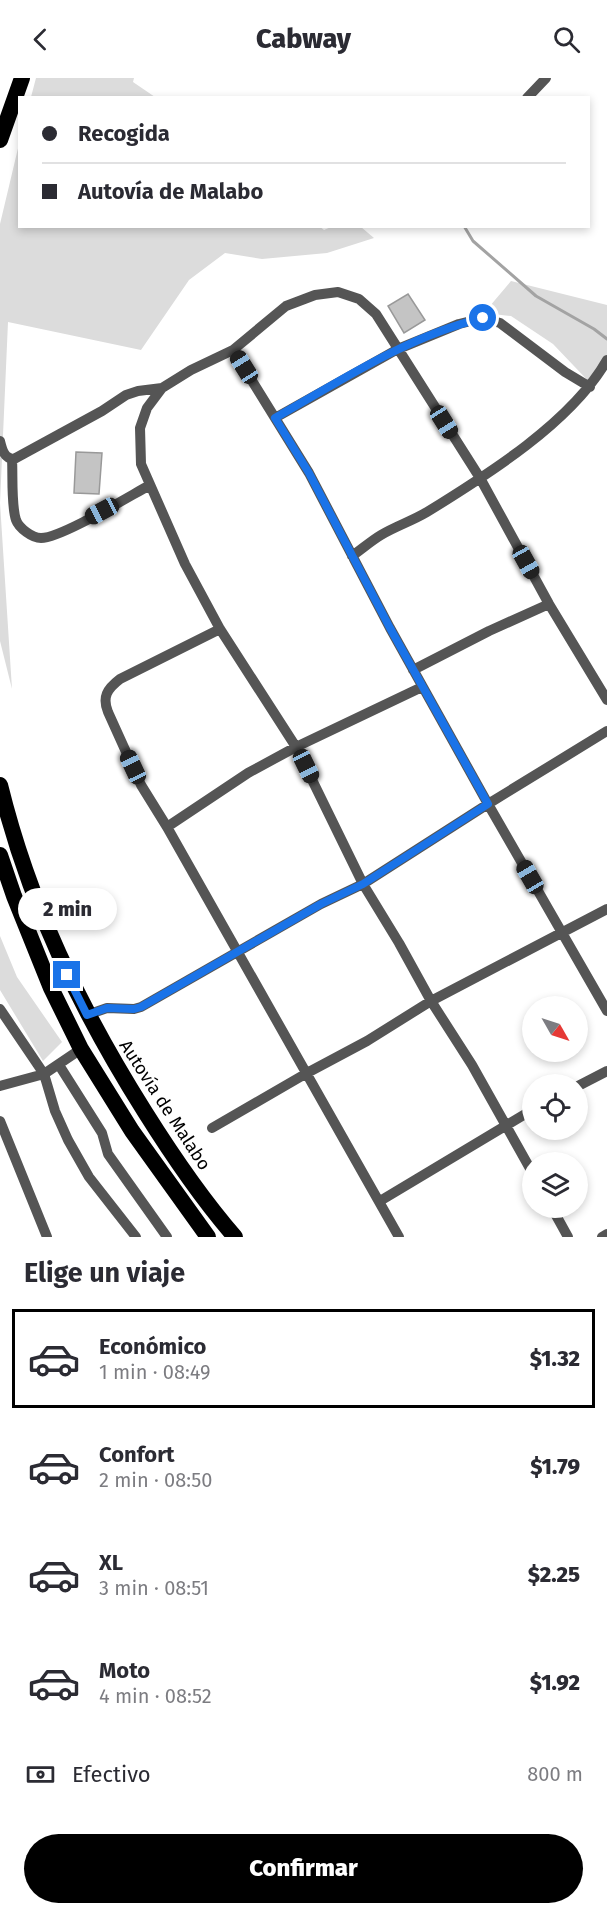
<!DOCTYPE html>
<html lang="es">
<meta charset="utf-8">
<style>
body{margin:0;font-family:"Fira Sans",sans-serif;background:#f2f2f3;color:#2b2b33;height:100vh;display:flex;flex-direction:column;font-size:22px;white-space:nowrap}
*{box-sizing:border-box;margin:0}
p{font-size:20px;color:#7c7c81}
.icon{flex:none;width:33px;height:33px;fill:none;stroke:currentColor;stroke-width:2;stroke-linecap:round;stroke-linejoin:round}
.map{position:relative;height:1159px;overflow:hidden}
.side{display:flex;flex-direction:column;background:#fff;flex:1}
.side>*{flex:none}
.top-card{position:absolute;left:18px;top:18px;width:572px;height:132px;border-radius:0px;box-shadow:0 3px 9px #0003;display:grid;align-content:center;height:132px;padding:0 24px;background:#fff}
.needle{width:39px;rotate:129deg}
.buttons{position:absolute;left:522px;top:918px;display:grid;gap:12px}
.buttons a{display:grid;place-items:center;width:66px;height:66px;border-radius:50%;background:#fff;box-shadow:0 3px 9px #0003;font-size:30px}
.end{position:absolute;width:27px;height:27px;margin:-14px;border:8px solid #1a73e8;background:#fff;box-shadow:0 0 0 3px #fff}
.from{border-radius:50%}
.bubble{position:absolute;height:42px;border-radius:21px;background:#fff;box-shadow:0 3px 9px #0003;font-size:20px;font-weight:800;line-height:42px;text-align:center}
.car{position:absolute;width:18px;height:36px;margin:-18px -9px;border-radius:8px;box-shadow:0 0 4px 2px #0007;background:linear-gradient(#222 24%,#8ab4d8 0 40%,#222 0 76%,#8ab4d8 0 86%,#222 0)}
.top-card b{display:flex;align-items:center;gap:21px;height:57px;font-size:22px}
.top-card b+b{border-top:2px solid #e1e1e2}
.top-card i{width:15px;height:15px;background:#2b2b33}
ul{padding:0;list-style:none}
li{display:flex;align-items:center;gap:18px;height:99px;margin:0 12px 9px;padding:0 12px;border:3px solid transparent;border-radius:0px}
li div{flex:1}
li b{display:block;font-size:22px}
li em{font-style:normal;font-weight:800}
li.current{border-color:#000}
li>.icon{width:54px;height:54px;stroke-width:1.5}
h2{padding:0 24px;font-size:27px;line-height:72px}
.pay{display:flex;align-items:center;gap:15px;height:66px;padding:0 24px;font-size:22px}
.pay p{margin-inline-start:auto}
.button{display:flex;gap:12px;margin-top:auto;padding:12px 24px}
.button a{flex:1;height:69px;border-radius:36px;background:#000;color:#fff;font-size:24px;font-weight:800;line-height:69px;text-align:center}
header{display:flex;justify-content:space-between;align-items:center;height:78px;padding:0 24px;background:#fff;font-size:27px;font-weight:800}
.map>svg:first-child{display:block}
.green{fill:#dcdcdc}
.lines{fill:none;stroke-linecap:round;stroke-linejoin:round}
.stream{stroke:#a3a3a3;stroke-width:3}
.building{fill:#c4c4c4;stroke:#999;stroke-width:1.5}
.minor{stroke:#555;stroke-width:10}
.trunk{stroke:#000;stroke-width:16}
.route{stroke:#1a73e8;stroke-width:8}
.labels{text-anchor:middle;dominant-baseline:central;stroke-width:5;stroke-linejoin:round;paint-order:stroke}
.street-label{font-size:18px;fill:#000;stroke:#fff}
</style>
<header><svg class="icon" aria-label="back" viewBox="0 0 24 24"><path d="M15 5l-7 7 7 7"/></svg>Cabway<svg class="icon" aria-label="search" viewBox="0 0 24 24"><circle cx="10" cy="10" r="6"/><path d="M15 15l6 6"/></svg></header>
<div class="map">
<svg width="607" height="1159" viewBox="0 0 607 1159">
<rect width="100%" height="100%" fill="#fff"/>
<!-- green -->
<path class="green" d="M36,0H134L133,4L155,19H31Z
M19,66L20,148H319L324,152L331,149H361L374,160L327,175L262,181L225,175L189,202L141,272L8,244L0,425L12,611L0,563V146Z
M511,203L607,227V288L594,309L553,266L511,238L484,235Z
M0,858L17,899L62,964L43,983L0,912Z"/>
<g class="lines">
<!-- stream -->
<path class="stream" d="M464,148L473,163L536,218L594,251L607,261"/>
</g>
<!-- building -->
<path class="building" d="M408,216L425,242L404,255L388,228Z
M76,374L102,375L99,416L74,415Z"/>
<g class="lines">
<!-- minor -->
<path class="minor" d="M527,20L546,0
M233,272L309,395L390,550L488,726L607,933
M275,340L398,271L459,246L483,240L500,245L565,294L590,309
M0,363C2,371 4,381 14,381L102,333L126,317L138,313L162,310
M12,381C13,397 11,427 16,442C19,450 32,460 41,460C61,460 128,419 150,407
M352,478C362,471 371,463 381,457C396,448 412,443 427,434C487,397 572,344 607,282
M220,551L120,601C107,611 102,619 108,634L141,707L167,749L248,695L296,669L422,609
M413,592L489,553L549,526
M167,749L399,1159
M0,931L44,996L55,1033L68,1062L89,1099L136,1159
M87,937L107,930L134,931L141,929L321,826L363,806L488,726L607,653
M59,987L102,1055L108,1076L167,1159
M0,1008L44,996L81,971
M578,1008L607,993
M0,1043L47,1159
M212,1050L307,995L367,963L431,923L607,831
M532,1094L472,987L431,923L399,865L363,806L296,669L220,551L185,486L141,386L140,350L147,330L162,310L191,292L233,272L286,228L315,217L338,214L359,221L376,236L480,400L549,526L607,622
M380,1123L532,1032
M552,1130L568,1159
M602,1159L607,1156"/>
<!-- trunk -->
<path class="trunk" d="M0,62L22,0
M0,707C29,825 80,931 145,1034C172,1077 201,1120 235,1159
M0,777L14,818L51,910L81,971L132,1053L208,1159"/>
</g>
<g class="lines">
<!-- route -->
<path class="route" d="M67,897L87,937L107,930L134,931L141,929L321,826L363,806L488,726L390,550L309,395L275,340C342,302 408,258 483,240"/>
</g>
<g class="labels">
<!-- street labels -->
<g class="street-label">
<text transform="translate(165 1027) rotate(57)">Autovía de Malabo</text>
</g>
</g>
</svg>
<div class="buttons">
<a><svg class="needle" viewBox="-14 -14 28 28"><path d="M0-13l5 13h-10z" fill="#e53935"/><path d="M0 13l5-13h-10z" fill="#7c7c81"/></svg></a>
<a><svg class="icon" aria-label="locate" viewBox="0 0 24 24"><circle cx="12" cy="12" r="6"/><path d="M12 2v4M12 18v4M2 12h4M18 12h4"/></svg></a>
<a><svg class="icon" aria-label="layers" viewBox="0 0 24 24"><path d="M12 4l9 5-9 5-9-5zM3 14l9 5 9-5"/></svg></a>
</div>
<i class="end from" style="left:483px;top:240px"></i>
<i class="end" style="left:67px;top:897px"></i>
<div class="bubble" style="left:18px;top:810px;width:99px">2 min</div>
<i class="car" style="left:244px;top:289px;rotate:328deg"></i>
<i class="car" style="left:444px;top:344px;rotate:148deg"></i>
<i class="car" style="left:102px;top:433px;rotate:242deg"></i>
<i class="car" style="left:526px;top:484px;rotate:151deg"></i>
<i class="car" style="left:306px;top:688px;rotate:154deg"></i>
<i class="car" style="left:133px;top:689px;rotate:335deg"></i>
<i class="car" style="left:530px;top:799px;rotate:330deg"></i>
<div class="top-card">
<b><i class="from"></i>Recogida</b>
<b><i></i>Autovía de Malabo</b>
</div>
</div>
<section class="side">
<h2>Elige un viaje</h2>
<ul>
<li class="current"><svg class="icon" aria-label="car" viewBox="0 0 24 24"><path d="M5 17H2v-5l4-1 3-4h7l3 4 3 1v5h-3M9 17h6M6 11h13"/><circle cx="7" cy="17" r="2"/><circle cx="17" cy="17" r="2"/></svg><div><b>Económico</b><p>1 min · 08:49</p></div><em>$1.32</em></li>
<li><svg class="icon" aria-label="car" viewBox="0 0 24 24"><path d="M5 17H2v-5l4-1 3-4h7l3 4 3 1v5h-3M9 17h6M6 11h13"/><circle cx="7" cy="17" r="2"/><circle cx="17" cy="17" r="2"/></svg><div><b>Confort</b><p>2 min · 08:50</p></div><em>$1.79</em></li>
<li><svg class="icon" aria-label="car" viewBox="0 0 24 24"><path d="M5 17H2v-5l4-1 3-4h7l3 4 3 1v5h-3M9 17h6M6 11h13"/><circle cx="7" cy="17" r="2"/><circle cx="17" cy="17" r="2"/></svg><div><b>XL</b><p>3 min · 08:51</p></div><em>$2.25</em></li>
<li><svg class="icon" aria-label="car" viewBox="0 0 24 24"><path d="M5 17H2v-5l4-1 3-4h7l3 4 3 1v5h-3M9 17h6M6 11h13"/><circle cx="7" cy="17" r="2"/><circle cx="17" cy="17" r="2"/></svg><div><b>Moto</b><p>4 min · 08:52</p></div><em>$1.92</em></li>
</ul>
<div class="pay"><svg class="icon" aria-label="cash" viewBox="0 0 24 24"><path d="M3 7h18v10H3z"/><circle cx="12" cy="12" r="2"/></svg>Efectivo<p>800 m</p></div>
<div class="button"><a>Confirmar</a></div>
</section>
